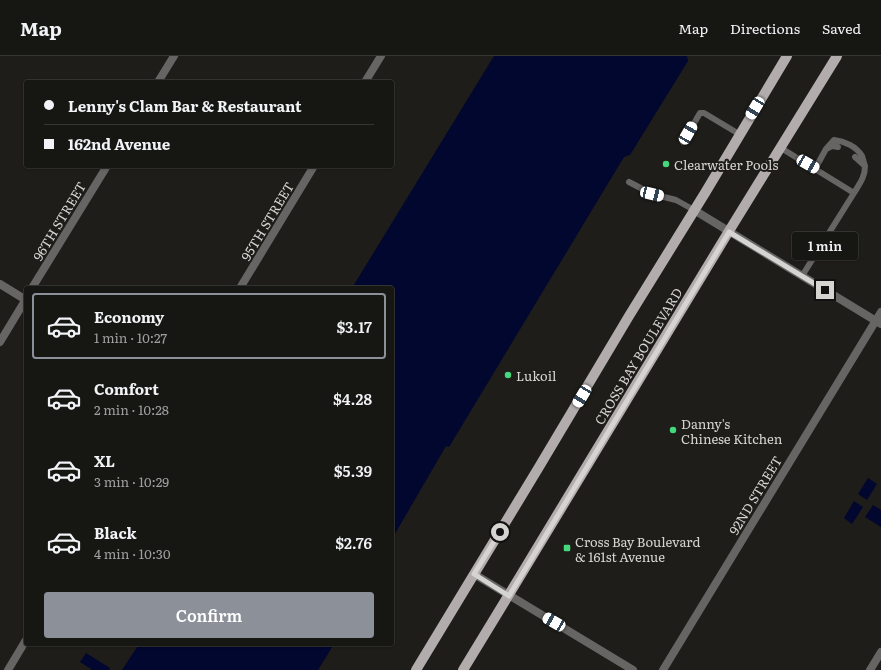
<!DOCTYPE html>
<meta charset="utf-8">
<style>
body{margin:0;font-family:Literata,serif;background:#232321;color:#f1f3f6;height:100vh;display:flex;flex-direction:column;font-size:15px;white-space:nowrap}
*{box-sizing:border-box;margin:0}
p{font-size:13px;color:#9e9fa0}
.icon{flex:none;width:22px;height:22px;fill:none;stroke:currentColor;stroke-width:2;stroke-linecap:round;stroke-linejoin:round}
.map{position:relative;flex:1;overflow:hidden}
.details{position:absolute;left:24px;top:230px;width:370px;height:360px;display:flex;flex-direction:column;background:#161613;border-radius:4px;box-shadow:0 1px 3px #0004,0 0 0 1px #353533}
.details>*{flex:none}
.hud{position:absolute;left:24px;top:24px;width:370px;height:88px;border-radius:4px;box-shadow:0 1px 3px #0004,0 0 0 1px #353533;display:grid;align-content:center;height:88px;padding:0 20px;background:#161613}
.end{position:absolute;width:18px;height:18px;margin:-9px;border:5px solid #d5d4d1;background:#111;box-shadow:0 0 0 2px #111}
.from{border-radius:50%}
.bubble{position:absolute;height:28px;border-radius:4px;background:#161613;box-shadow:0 1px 3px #0004,0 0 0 1px #353533;font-size:13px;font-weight:600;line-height:28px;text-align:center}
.car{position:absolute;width:12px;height:24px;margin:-12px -6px;border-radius:5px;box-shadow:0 0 3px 1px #0007;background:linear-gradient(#fff 24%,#345 0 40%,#fff 0 76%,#345 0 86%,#fff 0)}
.hud b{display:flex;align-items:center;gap:14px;height:38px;font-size:15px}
.hud b+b{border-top:1px solid #353533}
.hud i{width:10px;height:10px;background:#f1f3f6}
ul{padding:7px 0 0;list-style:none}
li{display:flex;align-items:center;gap:12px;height:66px;margin:0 8px 6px;padding:0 12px;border:2px solid transparent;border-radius:4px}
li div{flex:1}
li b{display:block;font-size:15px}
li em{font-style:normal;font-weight:600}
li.current{border-color:#8c9099}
li>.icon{width:36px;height:36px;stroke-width:1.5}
.action{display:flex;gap:8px;margin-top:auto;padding:8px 20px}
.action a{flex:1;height:46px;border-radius:4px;background:#8c9099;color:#fff;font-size:16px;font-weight:600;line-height:46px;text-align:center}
header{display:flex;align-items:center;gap:24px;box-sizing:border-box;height:56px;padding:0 20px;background:#161613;border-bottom:1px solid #353533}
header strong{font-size:19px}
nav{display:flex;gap:22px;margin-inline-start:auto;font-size:14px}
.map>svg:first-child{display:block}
.water{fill:#01072e}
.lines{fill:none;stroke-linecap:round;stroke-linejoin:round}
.lane{stroke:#676464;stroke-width:6}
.street{stroke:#676464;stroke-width:8}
.primary{stroke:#b2acad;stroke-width:10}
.route{stroke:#d5d4d1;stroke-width:5}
.poi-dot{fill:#44d77b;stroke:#1e1d19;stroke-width:1.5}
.labels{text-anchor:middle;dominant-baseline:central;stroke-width:4;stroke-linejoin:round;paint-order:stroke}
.poi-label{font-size:13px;fill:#d5d4d1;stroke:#1e1d19;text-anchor:start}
.street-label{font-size:13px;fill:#d5d4d1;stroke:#1e1d19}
</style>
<header>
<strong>Map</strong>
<nav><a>Map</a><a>Directions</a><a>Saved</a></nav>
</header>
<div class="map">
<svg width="881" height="614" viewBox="0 0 881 614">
<rect width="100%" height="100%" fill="#1e1d19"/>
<!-- water -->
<path class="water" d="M494,0H687L688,5L630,99L624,101L449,391L446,390L392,483V232H352Z
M868,422L877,428L867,444L858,438Z
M854,445L863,451L852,468L844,462Z
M873,449L881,454V471L865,461Z
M139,588H334L318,614H122Z
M86,597L110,612L109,614H91V613L80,606Z"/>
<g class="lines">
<!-- lane -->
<path class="lane" d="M683,86L700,57H704L739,78
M781,92L854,137L802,220
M826,93L834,84C844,85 856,90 862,100C863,103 864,107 865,110
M815,113L826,93L832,90L838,91
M629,126L652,138L676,144L694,154
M854,137C860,127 865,121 865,110L855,101"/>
<!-- street -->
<path class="street" d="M158,26L174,0
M365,26L381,0
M694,154L881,268
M0,228L26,244
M32,232L107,110
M240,232L314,110
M0,286L26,243
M474,518L633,614
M8,614L26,584
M663,614L881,256
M870,614L881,596"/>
<!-- primary -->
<path class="primary" d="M416,614L539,411L629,260L705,137L787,0
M463,614L519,522L729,175L837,0"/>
</g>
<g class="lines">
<!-- route -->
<path class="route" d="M500,476L474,518L509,540L729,176L825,234"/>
</g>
<!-- markers -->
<g class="poi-dot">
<circle cx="666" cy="108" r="4"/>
<circle cx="508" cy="319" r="4"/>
<circle cx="673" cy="374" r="4"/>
<rect x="563" y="488" width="8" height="8" rx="2"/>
</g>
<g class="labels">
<!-- poi labels -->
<g class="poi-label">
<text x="674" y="108">Clearwater Pools</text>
<text x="516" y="319">Lukoil</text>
<text x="681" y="367">Danny's<tspan x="681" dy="15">Chinese Kitchen</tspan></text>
<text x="575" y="485">Cross Bay Boulevard<tspan x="575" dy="15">&amp; 161st Avenue</tspan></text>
</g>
<!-- street labels -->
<g class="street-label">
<text transform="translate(59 165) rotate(-59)">96TH STREET</text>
<text transform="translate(267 165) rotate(-59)">95TH STREET</text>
<text transform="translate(638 300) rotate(-59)">CROSS BAY BOULEVARD</text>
<text transform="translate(755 439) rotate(-59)">92ND STREET</text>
</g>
</g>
</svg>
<i class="end from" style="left:500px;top:476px"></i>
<i class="end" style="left:825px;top:234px"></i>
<div class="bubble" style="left:792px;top:176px;width:66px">1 min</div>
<i class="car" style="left:755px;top:52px;rotate:211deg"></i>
<i class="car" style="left:688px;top:77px;rotate:30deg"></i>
<i class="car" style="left:808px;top:108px;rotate:120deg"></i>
<i class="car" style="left:652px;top:138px;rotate:103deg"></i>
<i class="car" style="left:582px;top:340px;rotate:211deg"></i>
<i class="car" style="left:554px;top:566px;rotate:300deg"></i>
<div class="hud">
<b><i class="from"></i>Lenny's Clam Bar &amp; Restaurant</b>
<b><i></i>162nd Avenue</b>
</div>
<section class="details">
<ul>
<li class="current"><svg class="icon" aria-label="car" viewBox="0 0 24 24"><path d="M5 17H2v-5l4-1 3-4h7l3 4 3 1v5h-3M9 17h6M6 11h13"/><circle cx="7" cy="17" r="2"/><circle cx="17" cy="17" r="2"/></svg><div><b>Economy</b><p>1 min · 10:27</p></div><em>$3.17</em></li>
<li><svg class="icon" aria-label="car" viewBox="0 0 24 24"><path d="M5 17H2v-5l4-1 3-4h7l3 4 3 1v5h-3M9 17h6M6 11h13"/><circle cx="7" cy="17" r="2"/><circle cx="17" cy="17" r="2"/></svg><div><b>Comfort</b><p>2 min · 10:28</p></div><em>$4.28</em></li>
<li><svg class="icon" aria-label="car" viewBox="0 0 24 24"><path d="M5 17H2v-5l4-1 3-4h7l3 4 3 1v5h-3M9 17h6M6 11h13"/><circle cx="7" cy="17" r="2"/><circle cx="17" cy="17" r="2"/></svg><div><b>XL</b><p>3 min · 10:29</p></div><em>$5.39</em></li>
<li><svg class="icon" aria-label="car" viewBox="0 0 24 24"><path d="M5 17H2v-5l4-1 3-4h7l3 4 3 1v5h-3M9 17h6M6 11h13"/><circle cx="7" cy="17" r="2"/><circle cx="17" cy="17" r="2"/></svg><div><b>Black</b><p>4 min · 10:30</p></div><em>$2.76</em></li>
</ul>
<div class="action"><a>Confirm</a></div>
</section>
</div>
